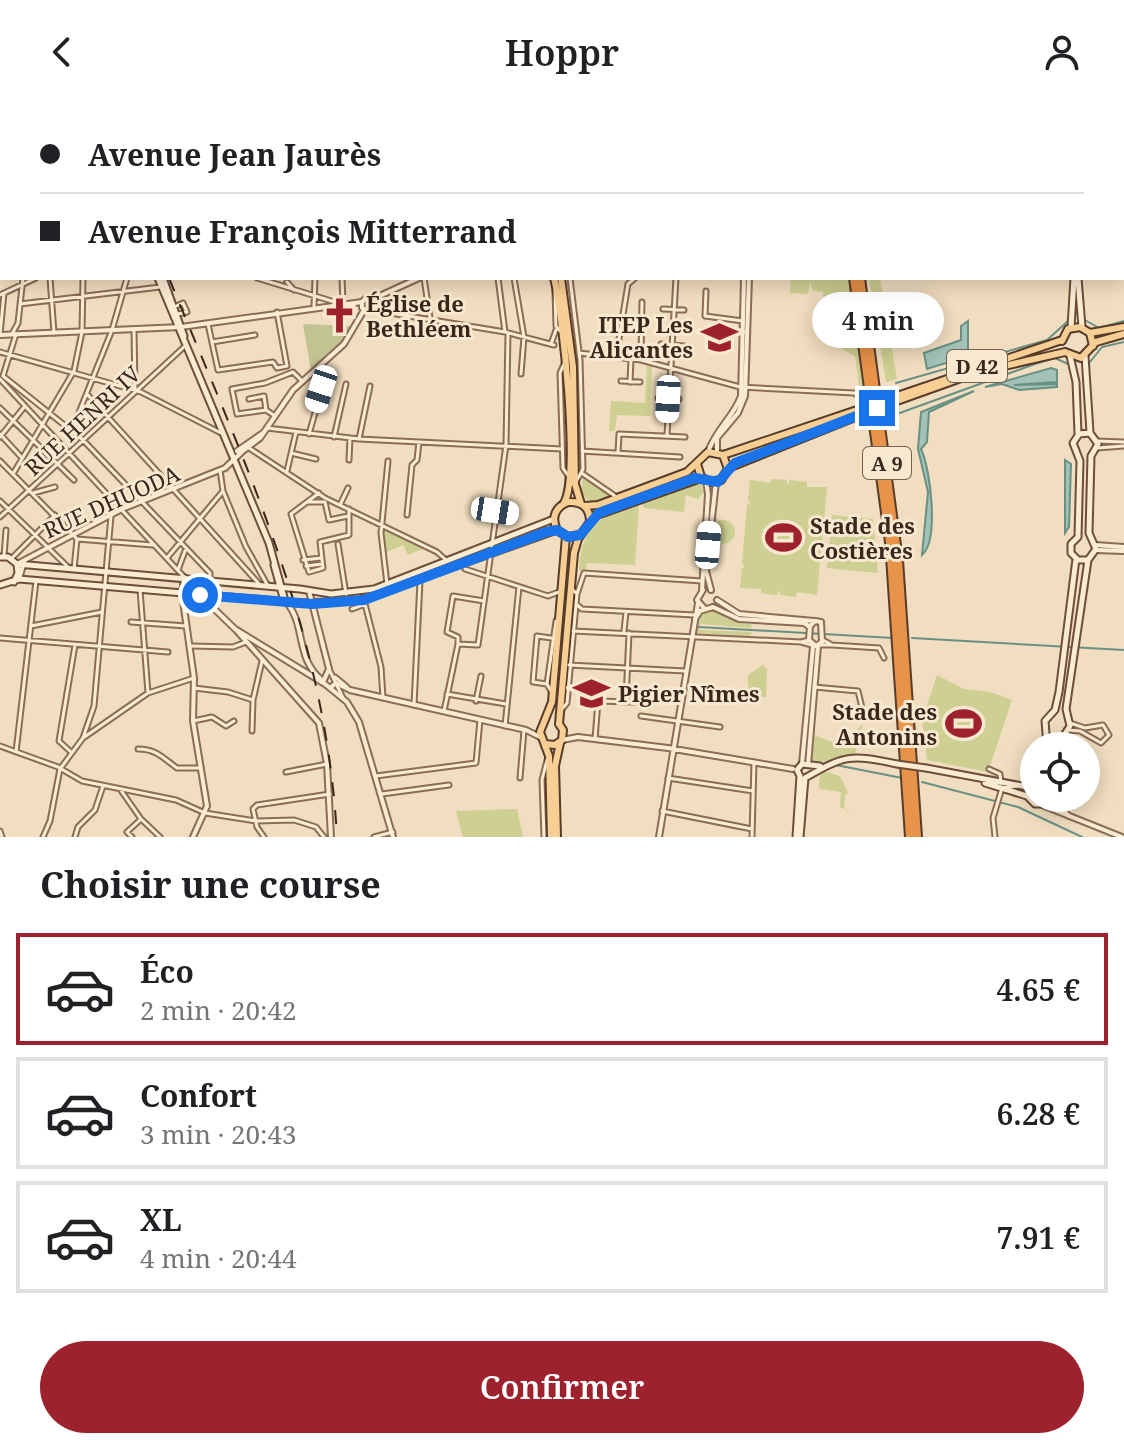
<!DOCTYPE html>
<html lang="fr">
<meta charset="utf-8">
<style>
body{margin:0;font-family:"Noto Serif",serif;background:#f6f6f6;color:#202124;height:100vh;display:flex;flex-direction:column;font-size:30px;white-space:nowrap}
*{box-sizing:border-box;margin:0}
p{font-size:26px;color:#757577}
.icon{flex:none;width:44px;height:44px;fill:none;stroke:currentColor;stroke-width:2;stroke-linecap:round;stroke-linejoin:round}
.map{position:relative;height:733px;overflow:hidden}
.drawer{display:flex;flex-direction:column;background:#fff;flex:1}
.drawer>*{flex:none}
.hud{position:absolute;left:0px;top:0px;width:1124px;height:176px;box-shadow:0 4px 20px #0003;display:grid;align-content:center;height:176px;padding:0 40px;background:#fff}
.buttons{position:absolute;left:1020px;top:628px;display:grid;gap:16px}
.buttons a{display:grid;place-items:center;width:80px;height:80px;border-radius:50%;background:#fff;box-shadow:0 4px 20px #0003;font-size:40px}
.end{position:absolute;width:36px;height:36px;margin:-18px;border:10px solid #1a73e8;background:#fff;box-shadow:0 0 0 4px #fff}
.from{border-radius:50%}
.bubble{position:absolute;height:56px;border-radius:28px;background:#fff;box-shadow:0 4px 20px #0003;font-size:26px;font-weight:600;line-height:56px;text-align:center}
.car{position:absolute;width:24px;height:48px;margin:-24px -12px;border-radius:10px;box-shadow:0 0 6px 2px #0007;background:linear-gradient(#fff 24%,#345 0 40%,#fff 0 76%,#345 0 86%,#fff 0)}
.hud b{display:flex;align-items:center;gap:28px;height:76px;font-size:30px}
.hud b+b{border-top:2px solid #e0e0e0}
.hud i{width:20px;height:20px;background:#202124}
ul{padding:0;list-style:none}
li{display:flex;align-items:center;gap:24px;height:112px;margin:0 16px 12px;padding:0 24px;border:4px solid #e0e0e0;border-radius:0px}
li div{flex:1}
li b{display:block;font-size:30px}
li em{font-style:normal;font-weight:600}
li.active{border-color:#9e222e}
li>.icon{width:72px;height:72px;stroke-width:1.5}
h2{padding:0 40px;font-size:36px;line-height:96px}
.button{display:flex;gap:16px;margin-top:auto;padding:16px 40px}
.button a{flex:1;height:92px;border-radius:48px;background:#9e222e;color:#fff;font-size:32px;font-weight:600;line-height:92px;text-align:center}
header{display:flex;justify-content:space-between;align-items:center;height:104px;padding:0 40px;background:#fff;font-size:36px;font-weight:600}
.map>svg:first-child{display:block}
.green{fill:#cecf92}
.cemetery{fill:#c2c392}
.water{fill:#a2c2b6;stroke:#699183;stroke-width:2}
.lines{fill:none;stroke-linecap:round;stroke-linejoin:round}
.stream{stroke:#699183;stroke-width:2}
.minor-casing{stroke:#8b6d56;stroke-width:7}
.tertiary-casing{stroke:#8b6d56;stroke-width:8}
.secondary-casing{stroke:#6c4e39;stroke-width:9}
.primary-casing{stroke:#583c2b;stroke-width:10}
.motorway-casing{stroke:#583c2b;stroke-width:12}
.minor{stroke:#fbebd3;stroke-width:3}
.tertiary{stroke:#fbebd3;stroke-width:4}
.secondary{stroke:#fbebd3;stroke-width:5}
.primary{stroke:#f7cf94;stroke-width:6}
.motorway{stroke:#e79349;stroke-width:8}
.rail{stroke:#39271c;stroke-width:2;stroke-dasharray:14 14;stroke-linecap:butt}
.secondary-bridge-casing{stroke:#6c4e39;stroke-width:9;stroke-linecap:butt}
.primary-bridge-casing{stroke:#583c2b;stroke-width:10;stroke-linecap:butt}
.secondary-bridge{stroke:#fbebd3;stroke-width:5}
.primary-bridge{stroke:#f7cf94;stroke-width:6}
.route{stroke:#1a73e8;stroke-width:10}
.labels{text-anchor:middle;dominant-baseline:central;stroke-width:6;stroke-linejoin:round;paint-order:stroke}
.shield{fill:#f8e8cf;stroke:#726152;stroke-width:2}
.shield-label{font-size:20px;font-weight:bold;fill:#39271c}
.poi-label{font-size:22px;font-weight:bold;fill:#39271c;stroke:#f8e8cf;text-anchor:start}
.street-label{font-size:22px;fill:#39271c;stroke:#f8e8cf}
</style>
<header><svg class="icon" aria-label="back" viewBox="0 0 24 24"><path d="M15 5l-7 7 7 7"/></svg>Hoppr<svg class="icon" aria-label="person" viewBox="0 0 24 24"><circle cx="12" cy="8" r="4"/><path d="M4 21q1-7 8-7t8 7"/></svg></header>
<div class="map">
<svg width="1124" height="733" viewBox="0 0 1124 733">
<rect width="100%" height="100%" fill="#f1ddbf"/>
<!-- green -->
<path class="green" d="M791,174H851L868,299L860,288L855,252L840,244V201L824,199L823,188L813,187L810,178L808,190L790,189Z
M869,174H880L897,275L886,278Z
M647,260L652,261L650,312L617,311L615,327H609L611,297L645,299Z
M583,373L611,392L589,398L581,388Z
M771,375L787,376V381L790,376L807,378V383H827L817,491L797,488L796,493L780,491V486L777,491L761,489V485L740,484L742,464H745L742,459L747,401L751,398L748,397L750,376L770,379Z
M700,379L704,388L698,395L686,391L684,408L644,404L642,399Z
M639,400L635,461L587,459L586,467L579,466C582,421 599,412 639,400Z
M832,411L873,415L878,469L827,464Z
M711 428a12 12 0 1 1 24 0a12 12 0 1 1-24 0Z
M387,427L423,445L408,451L403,441L385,449L382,428Z
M714,507L739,519L751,520L752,524L700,520V526L752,528L750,532L697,529L700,510Z
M763,561L767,565L766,593H748V571Z
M937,571L964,585L990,588L1012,596L988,668L927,656L922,616Z
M863,620L855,650L811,660L814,631L840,641Z
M827,668L840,672L848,689L845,691L844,704L852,709L840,703L841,688L819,685L820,670Z
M517,705L523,733H463L456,707Z"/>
<!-- cemetery -->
<path class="cemetery" d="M303,220L352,222L345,236L311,267Z"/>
<!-- water -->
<path class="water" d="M968,217V252L927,265L924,249L961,236V222Z
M1051,264L1057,266V278L1014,281L1057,280V283L1019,286L1002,280L985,283Z
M974,287L929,308L927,338L921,345C931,366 939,437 922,451L928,388L918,345L921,308Z
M1065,356L1071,360L1069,423L1065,429Z"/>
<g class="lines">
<!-- stream -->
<path class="stream" d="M742,0V2
M568,2L571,0
M786,2L794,0
M1085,216L1099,224L1124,217
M1090,258L1102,243L1124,238
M896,279L1047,236L1068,217
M897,310L1035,260L1055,254L1068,260
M890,323L892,316
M699,523L893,534
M912,534L1124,546
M836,661L902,674
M922,678L1018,703L1082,733"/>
<defs>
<path id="minor" d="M16,0L17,2
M116,0L117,2
M161,0V2
M196,0L197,2
M265,0L266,2
M329,0L330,2
M357,0L358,2
M466,0L467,2
M503,0L504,2
M523,0L524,2
M596,0V2
M694,0L698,2
M36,2L40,0
M225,2L231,0
M574,2L578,0
M954,2L957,0
M0,35L2,38
M0,77L2,75
M0,84L2,87
M0,99H2
M0,123L2,110
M1122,144L1124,143
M0,156H2
M50,174L54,229
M257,174L338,199
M342,174L343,198
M424,174L430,214
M498,174L505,228
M514,174L524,233L521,270
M570,174L580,256L583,365L577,376
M287,178L294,186
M555,187L556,222L561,228
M706,187L705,212L743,217
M0,191L36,174
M20,200L160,183
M314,202L315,174
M174,203L183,199L187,208L178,210
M663,205L684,206
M372,206L505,228L554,241
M208,220L218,266L273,258L277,264L287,262L277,208
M134,226L135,286
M12,230L18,219L23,174
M0,231L4,189
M212,238L255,231
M551,240L556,226
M661,240L684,242
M0,248L141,288L221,329
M579,249L641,256L740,283L854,289L865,297L867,304
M616,253L628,180L635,174
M641,255L642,198
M564,260L560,269L563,364L569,373
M3,272L83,336L210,469V477
M3,272L16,230
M0,275L185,474
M621,277L640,278
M630,278L631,255
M87,290L261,482
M658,294L679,295
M249,295L264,292L266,306
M0,304L74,376
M275,312L266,306L237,310L232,285L265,279L293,268L302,277
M267,324L359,335L562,345
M72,326L112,226L127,174
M0,330L22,354
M309,330L327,267L321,260
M667,331L676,174
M0,333L25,302
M334,333L346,280
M359,335L370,282
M1097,337L1124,338
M249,344L325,394L437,448L446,456
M1097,344L1124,342
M582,347L680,353
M291,349L316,355
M618,349L619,330L685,333
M349,356L350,334
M0,357L77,435L74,465
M220,366L223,387L246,443L268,482
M287,367L296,328
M13,370L74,267L82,228L83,174
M583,370L618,394
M33,389L55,383
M319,389L291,410L309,468L323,464L320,438L349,431V405
M0,397L69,464
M307,398H325L329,416L348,412
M340,401L348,384
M496,407L512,409
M407,411L412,361L417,356L419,338
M0,413L185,242
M77,435L153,441
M338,440L346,490
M4,452L6,426
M12,454L55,411
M167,454L223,387
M303,456L321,454
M306,462L322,460
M465,465L548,492L559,488
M178,466L185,447
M387,480L381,429L388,357
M140,486L148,589
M577,490L584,469L702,477
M364,496L381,563L383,594
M576,500L582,505L694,511
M352,505L365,500
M131,518L186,522
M31,522L102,508
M573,527L801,538
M624,527L626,508
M0,534L168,548
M809,536L801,538L812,541
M458,540L478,541L506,341L508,229
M458,540V533L447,528L453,492L484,497
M819,541H832L823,536
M832,541L879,544L884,554
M191,542L233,543L246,538
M569,561L685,567
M329,565L343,594
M335,573L347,583
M547,580L533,578L537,532L551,534
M814,583L858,587L863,608
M194,584L228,588L253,596
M551,587L547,580L556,517
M447,590L506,600
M476,597L481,572
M626,597L629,529
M414,601L420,477
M563,604L567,599L577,490L571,484
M444,607L458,540
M641,612L720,623
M193,617L212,613L226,622L234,617
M505,622L519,483
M1068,626L1080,627L1101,639L1109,631L1103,621L1085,624L1070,619
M252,627L253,596L262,557
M83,634L94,602L111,412
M595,635L598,597L634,598
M0,642L58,663L82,677L176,696L205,709L256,717L294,716L316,723L324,733
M138,645C157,645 164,655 177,664H201
M16,648L36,477
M72,649L59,637L75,541
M989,665L1000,670L1001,679
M286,668L327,660
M376,672L476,659L480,616
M520,674L524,626
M668,674L753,687
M120,685L141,715L160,733
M382,690L449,681
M662,707L752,725
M0,727L2,733
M43,733L50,717L60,665L83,634L148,589L194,574
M75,733L78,723L95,706L103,682
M132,733L127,728L140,716
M264,733L257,723L253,705L257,701L330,690
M374,733L393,728
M544,733L542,676L547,656
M752,733L754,658
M995,733L993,714L1002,684L1017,682"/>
<path id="tertiary" d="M731,0L732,2
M736,0L737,2
M375,2L379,0
M0,134H2
M362,198V204L369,207L375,201L373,195
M0,231L181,223L362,198L367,193L373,195L419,174
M237,347L263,329
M708,348C717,323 733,314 741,292L744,174
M717,348V334L738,309L745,292L749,174
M239,350L260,334L293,286L344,240L364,206
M1095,441L1124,443
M1096,446L1124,447
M19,459L122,405L225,364L249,341
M19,475L24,458
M702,486L708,390L706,377
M703,486L697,496L705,505
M711,486L706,467L716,378
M309,487L329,565L324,576
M182,490L194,574L193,617L207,702L193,733
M200,491L235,525L325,580L347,598L359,618L393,733
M717,496L739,510L814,517
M285,497C307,519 294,555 323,577
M713,503L739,515L804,519L810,523
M695,515L700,507L713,503
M815,517L821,518L822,538L816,542L809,536L810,522Z
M237,527L319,619L327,660L331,733
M330,584L336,579L350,586L526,626L540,633
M562,636L578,633L668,644L793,665
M802,660L813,542
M808,661L818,542
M1050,694L1069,712
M1042,701L1122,733
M659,733L698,499"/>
<path id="secondary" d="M1055,0V2
M1060,0V2
M96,2L99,0
M111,2V0
M1122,76H1124
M158,174L269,439L285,497
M163,174L184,232
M1078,174L1082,223
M1071,223L1074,174
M1070,252L1076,278L1078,330
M1085,252L1090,328
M1090,329L1098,340L1091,352
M1078,433L1080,357L1073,339L1079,330L1090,329
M1078,433L1071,440V449L1078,456H1087
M0,453H8L17,460L18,469L14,478
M1088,456L1096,445L1089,429L1091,352
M17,460L300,485L331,490L374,485L554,415
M274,461L284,497
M0,481L19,475L300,499L358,497L557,426
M182,490L185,474
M1047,642L1045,617L1055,606L1059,588L1076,455
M1057,642L1070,622L1066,605L1088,456
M926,664L1033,684
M800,672L797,666L802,660L820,662
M805,674C845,651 850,650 897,660
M985,679L1027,692L1035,700H1042L1047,694
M796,733L800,672
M800,733L805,674"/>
<path id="primary" d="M509,0V2
M515,0L516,2
M554,174C563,209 580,373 564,399
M561,174L573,263L575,380L581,400
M1090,229L1124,223
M1062,237L1068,225L1080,223L1090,229L1093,242
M1065,248L1081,254L1096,238L1124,230
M894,293L1062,236
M894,298L978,268L1065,248
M723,351L860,305
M728,364L860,311
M585,402L598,401L687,368L708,348L723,351L728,365L721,376L710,378L701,373L697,360
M580,431L568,433L557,426C551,414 555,403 568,398C582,397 590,404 590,418
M559,620L574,449L578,435L594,412L701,374
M545,640L555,641L562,636L563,626L559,620
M551,733L549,652L540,628L552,598L566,432
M557,733L555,662L560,639"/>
<path id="motorway" d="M823,0V2
M829,0V2
M854,174L890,438L910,733
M860,174L898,456L917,733"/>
</defs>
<!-- minor casing -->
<use href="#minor" class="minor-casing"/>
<!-- tertiary casing -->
<use href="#tertiary" class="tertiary-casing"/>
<!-- secondary casing -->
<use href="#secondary" class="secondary-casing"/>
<!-- primary casing -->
<use href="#primary" class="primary-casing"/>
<!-- motorway casing -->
<use href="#motorway" class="motorway-casing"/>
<!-- minor -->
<use href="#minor" class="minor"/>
<!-- tertiary -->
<use href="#tertiary" class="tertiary"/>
<!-- secondary -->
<use href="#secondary" class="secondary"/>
<!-- primary -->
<use href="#primary" class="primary"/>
<!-- motorway -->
<use href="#motorway" class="motorway"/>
<!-- rail -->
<path class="rail" d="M81,0L83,2
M95,0L96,2
M169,174C245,360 326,529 337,733"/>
<defs>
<path id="secondary-bridge" d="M897,660L926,664"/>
<path id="primary-bridge" d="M860,305L894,293
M860,311L894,298"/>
</defs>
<!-- secondary-bridge casing -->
<use href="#secondary-bridge" class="secondary-bridge-casing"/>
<!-- primary-bridge casing -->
<use href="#primary-bridge" class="primary-bridge-casing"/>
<!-- secondary-bridge -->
<use href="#secondary-bridge" class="secondary-bridge"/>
<!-- primary-bridge -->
<use href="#primary-bridge" class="primary-bridge"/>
</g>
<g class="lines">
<!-- route -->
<path class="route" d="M200,491L312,500L364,496L546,428L557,426L568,433L580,431L599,409L695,374L718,378L735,359L877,304"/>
</g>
<!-- icons -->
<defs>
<symbol id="church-bare" viewBox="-9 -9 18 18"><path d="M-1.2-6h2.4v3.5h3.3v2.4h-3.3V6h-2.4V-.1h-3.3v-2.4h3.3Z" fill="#9e222e" stroke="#f8e8cf" stroke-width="2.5" paint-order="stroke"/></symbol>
<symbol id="university-bare" viewBox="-9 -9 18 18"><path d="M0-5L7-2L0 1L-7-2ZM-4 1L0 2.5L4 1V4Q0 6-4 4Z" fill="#9e222e" stroke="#f8e8cf" stroke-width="2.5" paint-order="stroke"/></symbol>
<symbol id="stadium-bare" viewBox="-9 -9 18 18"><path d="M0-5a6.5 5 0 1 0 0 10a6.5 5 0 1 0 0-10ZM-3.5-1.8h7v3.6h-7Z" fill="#9e222e" stroke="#f8e8cf" stroke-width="2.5" paint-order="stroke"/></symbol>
</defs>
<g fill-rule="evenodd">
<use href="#church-bare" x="314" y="186" width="51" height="51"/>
<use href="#university-bare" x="694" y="208" width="51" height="51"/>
<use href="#stadium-bare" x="758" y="408" width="51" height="51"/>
<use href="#university-bare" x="566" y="564" width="51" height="51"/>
<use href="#stadium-bare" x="938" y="594" width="51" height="51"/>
</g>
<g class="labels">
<!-- shield labels -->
<g class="shield">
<rect x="947" y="246" width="60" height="32" rx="6"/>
<rect x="863" y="343" width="48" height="32" rx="6"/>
</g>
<g class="shield-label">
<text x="977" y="262">D 42</text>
<text x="887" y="359">A 9</text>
</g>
<!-- poi labels -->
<g class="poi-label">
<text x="366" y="199">Église de<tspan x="366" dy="25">Bethléem</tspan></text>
<text x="693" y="220" text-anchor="end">ITEP Les<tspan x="693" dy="25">Alicantes</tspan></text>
<text x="810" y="421">Stade des<tspan x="810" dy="25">Costières</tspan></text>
<text x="618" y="589">Pigier Nîmes</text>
<text x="937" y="607" text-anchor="end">Stade des<tspan x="937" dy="25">Antonins</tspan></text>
</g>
<!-- street labels -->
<g class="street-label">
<text transform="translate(82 316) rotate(-43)">RUE HENRI IV</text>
<text transform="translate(111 397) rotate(-24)">RUE DHUODA</text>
</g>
</g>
</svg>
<div class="buttons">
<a><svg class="icon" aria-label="locate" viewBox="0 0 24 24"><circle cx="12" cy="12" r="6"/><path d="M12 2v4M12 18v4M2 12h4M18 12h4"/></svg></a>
</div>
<i class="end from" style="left:200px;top:491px"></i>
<i class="end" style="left:877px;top:304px"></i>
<div class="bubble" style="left:812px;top:188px;width:132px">4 min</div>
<i class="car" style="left:321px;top:285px;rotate:198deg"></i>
<i class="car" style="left:668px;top:295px;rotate:183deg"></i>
<i class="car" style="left:495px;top:407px;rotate:99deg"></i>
<i class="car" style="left:708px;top:441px;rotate:5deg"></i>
<div class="hud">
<b><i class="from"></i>Avenue Jean Jaurès</b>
<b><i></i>Avenue François Mitterrand</b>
</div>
</div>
<section class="drawer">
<h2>Choisir une course</h2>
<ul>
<li class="active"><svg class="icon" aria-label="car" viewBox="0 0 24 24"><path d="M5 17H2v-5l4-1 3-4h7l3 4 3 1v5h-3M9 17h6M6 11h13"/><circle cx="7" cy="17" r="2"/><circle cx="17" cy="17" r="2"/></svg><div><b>Éco</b><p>2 min · 20:42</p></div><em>4.65 €</em></li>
<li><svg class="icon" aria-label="car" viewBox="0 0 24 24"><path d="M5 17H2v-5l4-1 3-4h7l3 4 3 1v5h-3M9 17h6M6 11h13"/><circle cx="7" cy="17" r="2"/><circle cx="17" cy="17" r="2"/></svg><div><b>Confort</b><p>3 min · 20:43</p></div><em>6.28 €</em></li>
<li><svg class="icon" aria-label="car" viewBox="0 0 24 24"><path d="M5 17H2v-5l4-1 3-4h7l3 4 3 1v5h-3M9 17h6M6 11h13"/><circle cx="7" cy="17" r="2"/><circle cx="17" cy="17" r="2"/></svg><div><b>XL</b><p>4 min · 20:44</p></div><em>7.91 €</em></li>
</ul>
<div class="button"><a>Confirmer</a></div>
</section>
